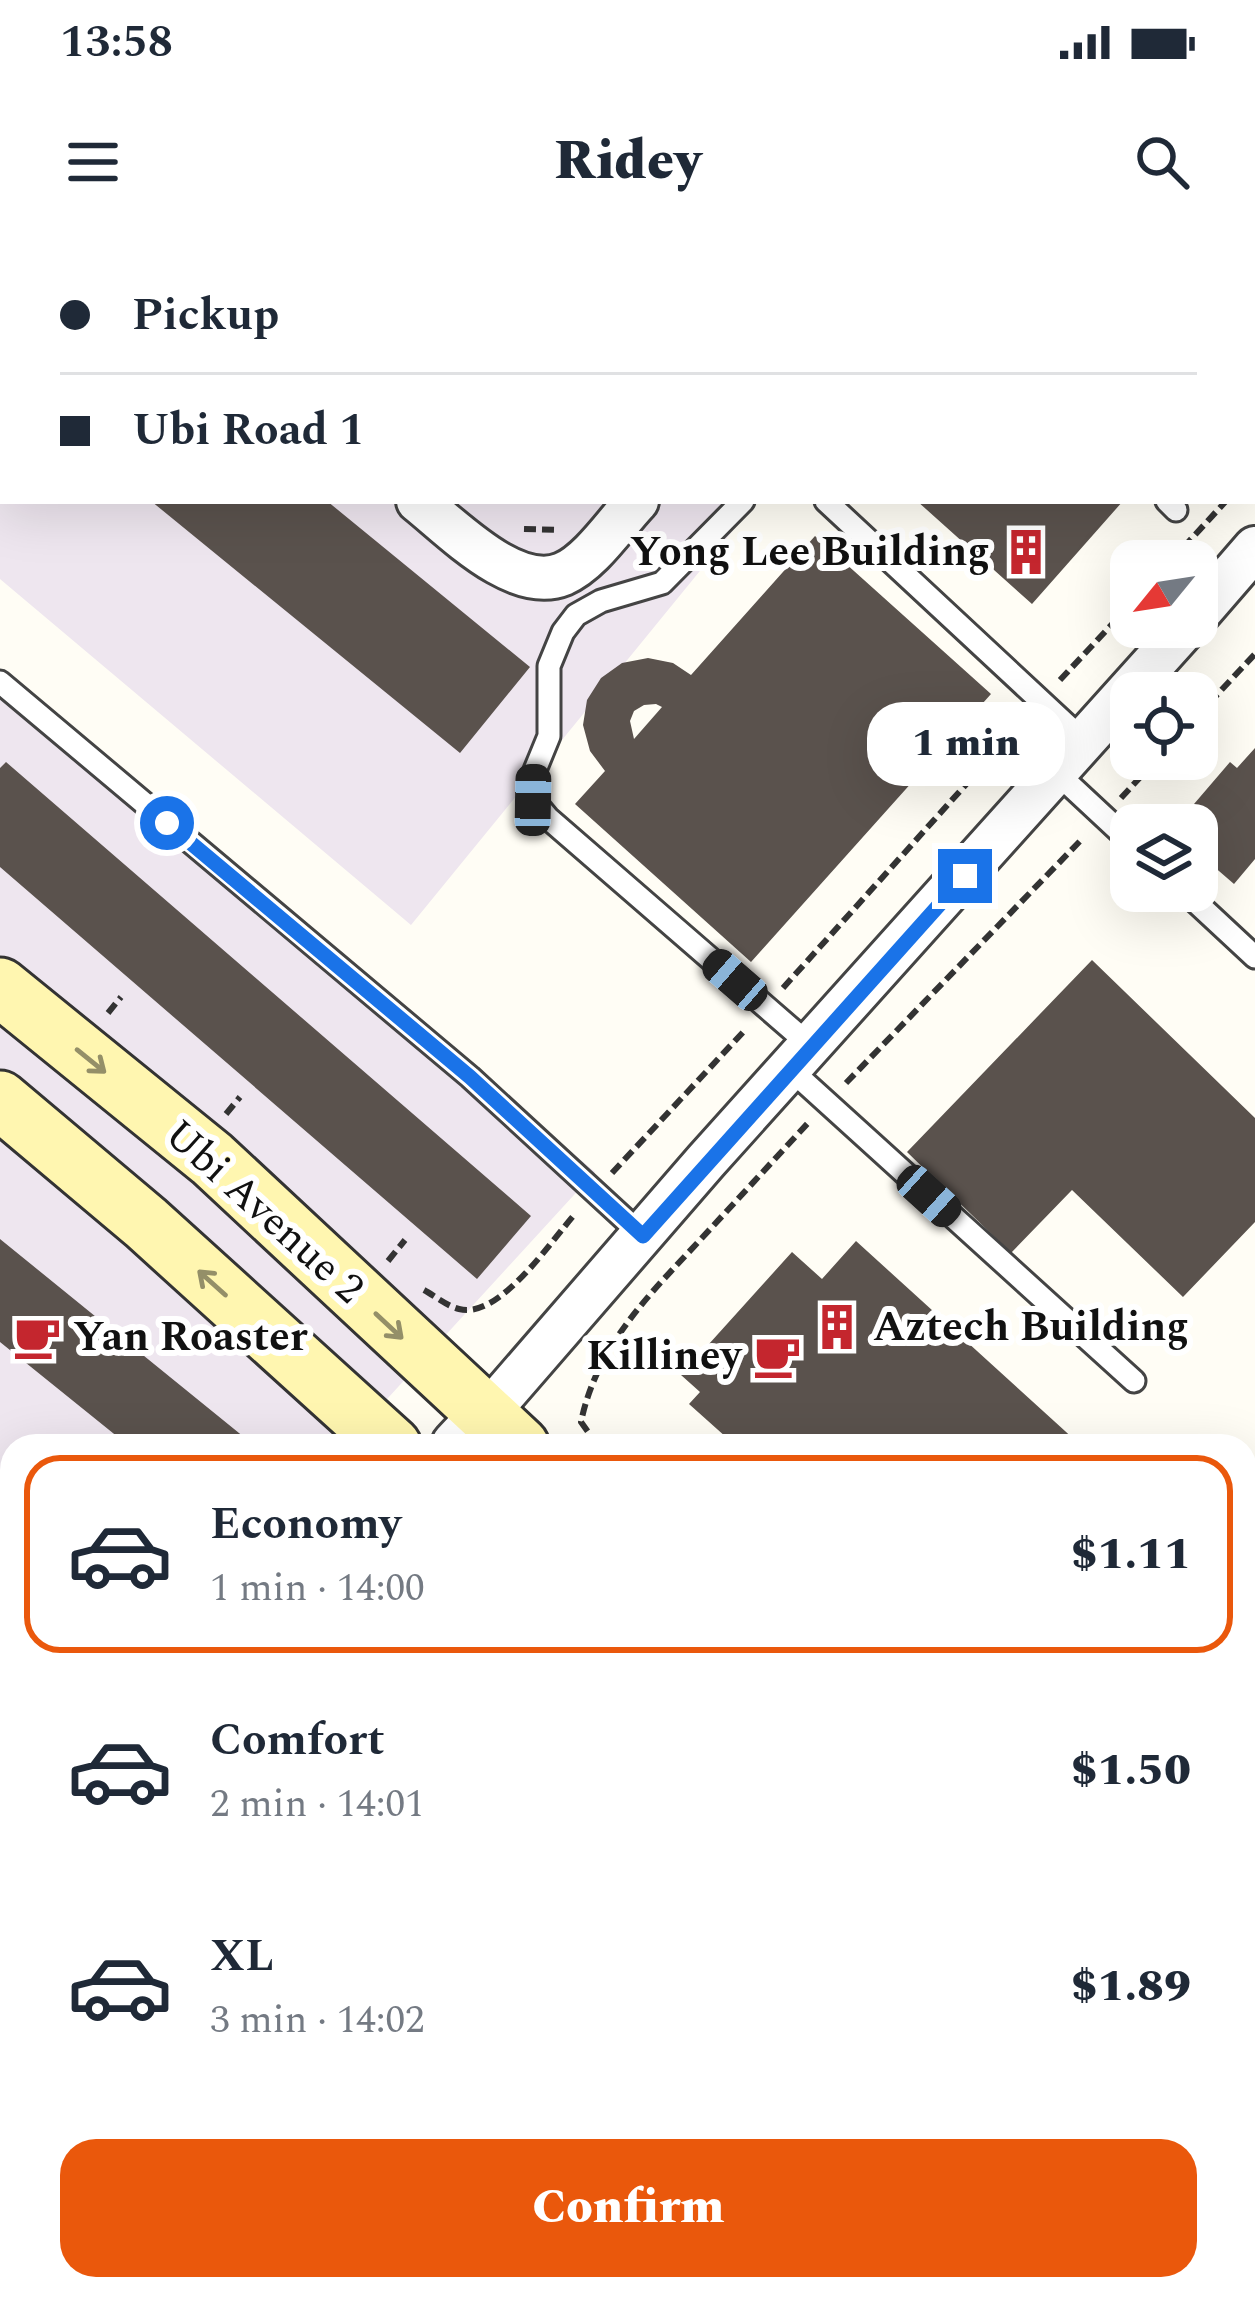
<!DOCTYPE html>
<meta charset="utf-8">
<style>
body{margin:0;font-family:Spectral,serif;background:#f2f2f3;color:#1f2937;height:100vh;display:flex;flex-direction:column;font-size:45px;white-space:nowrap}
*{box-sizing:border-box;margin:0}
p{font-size:39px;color:#747a83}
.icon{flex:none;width:66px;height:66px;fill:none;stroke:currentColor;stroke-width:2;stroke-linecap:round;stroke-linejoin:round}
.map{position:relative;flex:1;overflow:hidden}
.side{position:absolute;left:0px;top:1194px;width:1257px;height:867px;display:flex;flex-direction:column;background:#fff;border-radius:36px 36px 0 0;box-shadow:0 12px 48px #0002}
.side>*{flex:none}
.banner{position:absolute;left:0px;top:0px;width:1257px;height:264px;box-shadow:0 12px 48px #0002;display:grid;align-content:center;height:264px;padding:0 60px;background:#fff}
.needle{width:78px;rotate:240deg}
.buttons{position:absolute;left:1110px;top:300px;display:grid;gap:24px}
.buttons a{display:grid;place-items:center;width:108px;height:108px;border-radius:24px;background:#fff;box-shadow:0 12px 48px #0002;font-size:60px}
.end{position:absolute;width:54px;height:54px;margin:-27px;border:15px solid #1a73e8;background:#fff;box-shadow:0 0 0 6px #fff}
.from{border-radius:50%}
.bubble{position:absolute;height:84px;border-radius:36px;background:#fff;box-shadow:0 12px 48px #0002;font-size:39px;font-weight:800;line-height:84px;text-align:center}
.car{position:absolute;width:36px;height:72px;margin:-36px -18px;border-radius:15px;box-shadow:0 0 9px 3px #0007;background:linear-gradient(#222 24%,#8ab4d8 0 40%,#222 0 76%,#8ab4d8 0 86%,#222 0)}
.banner b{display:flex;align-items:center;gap:42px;height:114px;font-size:45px}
.banner b+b{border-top:3px solid #e0e1e3}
.banner i{width:30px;height:30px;background:#1f2937}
ul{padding:21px 0 0;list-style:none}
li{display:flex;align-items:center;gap:36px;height:198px;margin:0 24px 18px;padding:0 36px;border:6px solid transparent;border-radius:36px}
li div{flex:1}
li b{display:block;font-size:45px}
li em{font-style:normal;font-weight:800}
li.current{border-color:#ea580c}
li>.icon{width:108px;height:108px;stroke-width:1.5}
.action{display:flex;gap:24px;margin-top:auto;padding:24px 60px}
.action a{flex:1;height:138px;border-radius:36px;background:#ea580c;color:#fff;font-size:48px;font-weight:800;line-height:138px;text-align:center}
.status{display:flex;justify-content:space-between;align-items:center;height:84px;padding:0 60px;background:#fff;direction:ltr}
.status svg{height:33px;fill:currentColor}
header{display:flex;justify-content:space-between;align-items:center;height:156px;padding:0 60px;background:#fff;font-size:54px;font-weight:800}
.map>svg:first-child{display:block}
.industrial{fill:#eee6ef}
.building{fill:#5a524d;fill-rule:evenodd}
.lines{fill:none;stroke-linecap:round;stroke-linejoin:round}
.service-casing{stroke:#444;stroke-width:27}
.minor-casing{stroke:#444;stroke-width:48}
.tertiary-casing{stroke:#444;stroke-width:57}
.secondary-casing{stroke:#333;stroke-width:63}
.path{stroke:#333;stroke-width:6;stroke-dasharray:12 6;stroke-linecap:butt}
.service{stroke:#fff;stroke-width:21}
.minor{stroke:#fff;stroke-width:42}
.tertiary{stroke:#fff;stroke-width:51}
.secondary{stroke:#fff6b0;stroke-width:57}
.oneway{stroke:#948f68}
.route{stroke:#1a73e8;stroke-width:15}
.labels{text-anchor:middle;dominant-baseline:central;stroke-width:12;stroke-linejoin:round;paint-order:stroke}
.poi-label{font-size:42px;font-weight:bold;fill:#111;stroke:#fff;text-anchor:end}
.street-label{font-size:42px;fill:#111;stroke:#fff}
</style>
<div class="status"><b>13:58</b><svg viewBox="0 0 49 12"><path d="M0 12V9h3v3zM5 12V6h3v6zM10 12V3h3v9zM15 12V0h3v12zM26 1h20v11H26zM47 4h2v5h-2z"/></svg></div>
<header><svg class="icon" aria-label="menu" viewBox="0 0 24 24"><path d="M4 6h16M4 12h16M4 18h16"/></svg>Ridey<svg class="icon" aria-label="search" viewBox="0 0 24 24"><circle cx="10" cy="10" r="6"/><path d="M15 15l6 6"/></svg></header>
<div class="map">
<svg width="1255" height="2060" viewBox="0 0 1255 2060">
<rect width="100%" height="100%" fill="#fffdf5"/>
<!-- industrial -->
<path class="industrial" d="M0,0H970L3,3V261H757L411,685L0,339Z
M0,430L595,932L344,1206H12V2049H621L612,2060H0Z"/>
<!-- building -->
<path class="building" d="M151,261H327L530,427L460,513Z
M917,261H1123L1032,364Z
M815,296L991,454L751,722L575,564L605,531L590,511L583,485L587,460L601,438L622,423L648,418L673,423L691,435ZM656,464L662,467L634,499L630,481L634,471L644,465Z
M1255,508V619L1234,644L1197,612V585H1176L1230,522L1237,528Z
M6,522L531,976L477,1039L0,627V528Z
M1092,720L1255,878V982L1183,1057L1072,950L1011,1013L907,912Z
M0,999L255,1206H129L0,1102Z
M856,1001L1065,1191L1081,1206H736L689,1164L700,1152L681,1135L792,1012L822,1039Z
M0,1301L12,1310V1433L0,1448Z
M12,1863V1889L0,1878Z
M185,2049H387L399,2060H197Z
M521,2049H545L535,2060Z
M681,2049H810L798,2060H669Z
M1001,2049H1189L1201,2060H991Z"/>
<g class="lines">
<defs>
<path id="service" d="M208,0L212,3
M782,0L786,3
M667,3L669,0
M743,261L662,343L601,361L576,375L563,392L549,426V496L533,535V560L548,578L811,806
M826,261L1086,503
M1167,261L1176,270
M0,442L470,837L643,996
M1058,534L1131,602
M1184,651L1255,717
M790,829L1134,1141"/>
<path id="minor" d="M90,0L94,3
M874,3L877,0
M418,261C452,288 515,354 563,334C591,322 616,283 637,261
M1197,375L1255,308
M485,1176L706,921L1186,387"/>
<path id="tertiary" d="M457,1206L485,1176
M0,1701L12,1688"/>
<path id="secondary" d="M0,747L212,919L520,1206
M0,860L146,983L392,1206
M1245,1851L1255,1860
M1245,1938L1255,1946"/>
</defs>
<!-- service casing -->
<use href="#service" class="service-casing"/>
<!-- minor casing -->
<use href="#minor" class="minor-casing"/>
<!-- tertiary casing -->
<use href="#tertiary" class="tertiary-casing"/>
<!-- secondary casing -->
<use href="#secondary" class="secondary-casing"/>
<!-- path -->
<path class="path" d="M153,0L157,3
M1254,231L1255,230
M524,289L559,290
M1171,321L1226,261
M1060,440L1131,364
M1197,476L1255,414
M1121,558L1157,519
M783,748L1023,481
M108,773L121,757
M846,843L1083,598
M226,874L240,857
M612,933L746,789
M388,1021L405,1000
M424,1050C435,1056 447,1066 459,1069C499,1080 551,1001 575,974
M598,1206L581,1182C597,1105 649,1055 701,999C737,960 772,922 808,883
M0,1492L12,1501
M0,1614L12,1600
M1245,1788L1255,1797
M0,1795L12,1782
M1245,2013L1255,2022"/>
<!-- service -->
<use href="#service" class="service"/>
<!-- minor -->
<use href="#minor" class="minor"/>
<!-- tertiary -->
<use href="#tertiary" class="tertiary"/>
<!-- secondary -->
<use href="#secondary" class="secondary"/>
</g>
<!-- one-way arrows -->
<defs><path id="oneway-shaft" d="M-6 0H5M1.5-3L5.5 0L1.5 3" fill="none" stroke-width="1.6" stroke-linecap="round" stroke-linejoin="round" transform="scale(3)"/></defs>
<g class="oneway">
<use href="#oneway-shaft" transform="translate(91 821) rotate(39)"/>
<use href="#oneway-shaft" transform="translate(212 1043) rotate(-138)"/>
<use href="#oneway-shaft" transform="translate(389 1086) rotate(43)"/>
</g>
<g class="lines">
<!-- route -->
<path class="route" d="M167,583L470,837L643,996L965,636"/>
</g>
<!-- icons -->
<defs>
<symbol id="building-bare" viewBox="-9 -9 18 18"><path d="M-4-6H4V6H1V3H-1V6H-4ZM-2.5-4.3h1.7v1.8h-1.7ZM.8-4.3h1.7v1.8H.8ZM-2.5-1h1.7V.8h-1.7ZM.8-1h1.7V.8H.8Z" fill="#c4262e" stroke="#fff" stroke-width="2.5" paint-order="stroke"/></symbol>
<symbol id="cafe-bare" viewBox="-9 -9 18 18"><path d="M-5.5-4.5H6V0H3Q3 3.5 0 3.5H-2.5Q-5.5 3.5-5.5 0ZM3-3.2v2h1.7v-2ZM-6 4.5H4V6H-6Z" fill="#c4262e" stroke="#fff" stroke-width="2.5" paint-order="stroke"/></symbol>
</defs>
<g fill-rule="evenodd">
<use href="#building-bare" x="993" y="279" width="66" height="66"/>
<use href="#building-bare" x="804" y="1054" width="66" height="66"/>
<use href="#cafe-bare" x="4" y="1064" width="66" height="66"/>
<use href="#cafe-bare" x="744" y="1083" width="66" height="66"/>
</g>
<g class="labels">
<!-- poi labels -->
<g class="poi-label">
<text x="990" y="312">Yong Lee Building</text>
<text x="873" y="1087" text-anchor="start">Aztech Building</text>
<text x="73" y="1097" text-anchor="start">Yan Roaster</text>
<text x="741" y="1116">Killiney</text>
</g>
<!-- street labels -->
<g class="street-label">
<text transform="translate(264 972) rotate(42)">Ubi Avenue 2</text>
</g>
</g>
</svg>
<div class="buttons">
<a><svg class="needle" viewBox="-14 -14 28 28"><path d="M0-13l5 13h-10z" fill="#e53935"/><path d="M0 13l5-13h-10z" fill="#747a83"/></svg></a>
<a><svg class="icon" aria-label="locate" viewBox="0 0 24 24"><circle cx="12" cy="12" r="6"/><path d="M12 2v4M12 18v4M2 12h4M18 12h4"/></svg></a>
<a><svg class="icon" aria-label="layers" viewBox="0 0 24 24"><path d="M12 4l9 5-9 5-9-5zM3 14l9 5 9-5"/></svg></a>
</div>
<i class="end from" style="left:167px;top:583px"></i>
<i class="end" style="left:965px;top:636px"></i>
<div class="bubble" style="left:867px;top:462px;width:198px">1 min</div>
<i class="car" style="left:533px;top:560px;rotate:1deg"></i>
<i class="car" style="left:735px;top:740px;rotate:311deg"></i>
<i class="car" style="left:929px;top:956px;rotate:132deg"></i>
<div class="banner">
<b><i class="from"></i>Pickup</b>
<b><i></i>Ubi Road 1</b>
</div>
<section class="side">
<ul>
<li class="current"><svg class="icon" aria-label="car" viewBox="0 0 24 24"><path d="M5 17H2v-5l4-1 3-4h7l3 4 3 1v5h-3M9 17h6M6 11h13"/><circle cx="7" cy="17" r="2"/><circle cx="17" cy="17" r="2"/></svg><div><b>Economy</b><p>1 min · 14:00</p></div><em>$1.11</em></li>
<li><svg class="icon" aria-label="car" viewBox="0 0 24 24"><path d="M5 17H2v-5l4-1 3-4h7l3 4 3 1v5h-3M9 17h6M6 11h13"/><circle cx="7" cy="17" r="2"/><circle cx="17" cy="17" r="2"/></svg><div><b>Comfort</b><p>2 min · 14:01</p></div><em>$1.50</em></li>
<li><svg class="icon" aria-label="car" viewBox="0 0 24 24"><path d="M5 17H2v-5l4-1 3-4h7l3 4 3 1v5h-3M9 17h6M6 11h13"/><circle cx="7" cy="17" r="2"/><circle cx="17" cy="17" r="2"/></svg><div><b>XL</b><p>3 min · 14:02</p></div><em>$1.89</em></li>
</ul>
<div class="action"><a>Confirm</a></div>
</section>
</div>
